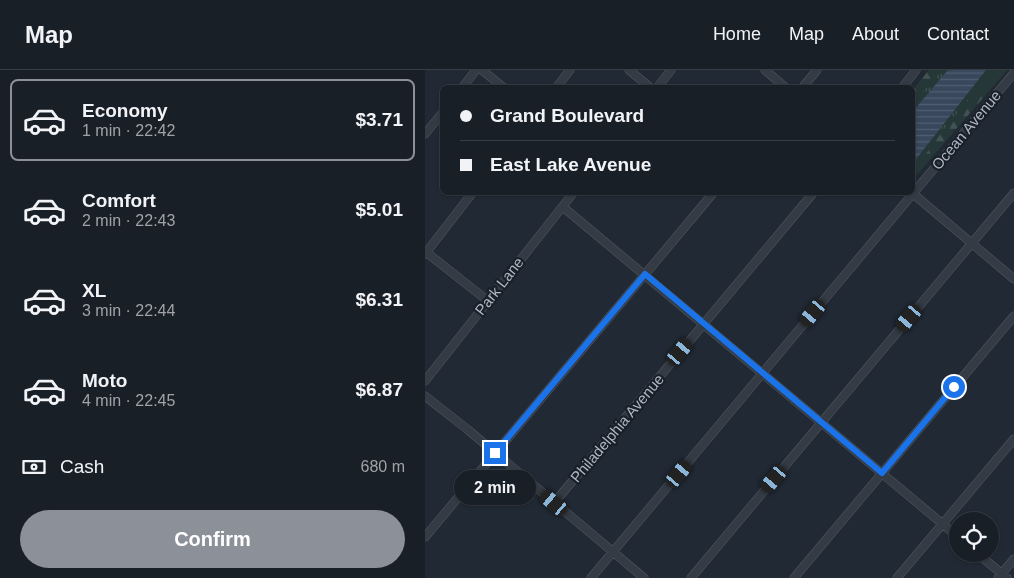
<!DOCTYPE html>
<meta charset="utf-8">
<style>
body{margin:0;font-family:Helvetica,sans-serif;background:#22272f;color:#f1f3f6;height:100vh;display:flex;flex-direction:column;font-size:19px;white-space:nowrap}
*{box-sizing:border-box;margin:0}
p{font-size:16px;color:#9fa2a7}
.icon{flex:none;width:28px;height:28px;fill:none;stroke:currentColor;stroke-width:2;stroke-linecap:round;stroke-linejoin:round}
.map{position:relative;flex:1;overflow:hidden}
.details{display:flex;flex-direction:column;background:#191f27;width:425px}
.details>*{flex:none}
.hud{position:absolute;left:15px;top:15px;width:475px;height:110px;border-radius:8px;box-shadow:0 1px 4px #0004,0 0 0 1px #373d44;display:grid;align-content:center;height:110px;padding:0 20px;background:#191f27}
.tools{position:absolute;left:524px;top:442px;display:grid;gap:10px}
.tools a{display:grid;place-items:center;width:50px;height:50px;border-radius:50%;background:#191f27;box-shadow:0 1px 4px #0004,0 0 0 1px #373d44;font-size:25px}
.end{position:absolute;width:22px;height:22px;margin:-11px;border:6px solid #1a73e8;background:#fff;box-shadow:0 0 0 2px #fff}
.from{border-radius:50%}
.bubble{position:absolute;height:35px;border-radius:18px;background:#191f27;box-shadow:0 1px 4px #0004,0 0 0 1px #373d44;font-size:16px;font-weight:800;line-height:35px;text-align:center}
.car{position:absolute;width:15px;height:30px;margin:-15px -8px;border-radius:6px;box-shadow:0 0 4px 1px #0007;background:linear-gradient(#222 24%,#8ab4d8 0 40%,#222 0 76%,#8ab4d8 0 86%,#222 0)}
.hud b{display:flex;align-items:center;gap:18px;height:48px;font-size:19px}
.hud b+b{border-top:1px solid #373d44}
.hud i{width:12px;height:12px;background:#f1f3f6}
ul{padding:9px 0 0;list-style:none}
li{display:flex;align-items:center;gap:15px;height:82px;margin:0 10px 8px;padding:0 10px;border:2px solid transparent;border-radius:8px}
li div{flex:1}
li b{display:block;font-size:19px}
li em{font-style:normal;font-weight:800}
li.selected{border-color:#8c9099}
li>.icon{width:45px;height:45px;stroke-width:1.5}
.pay{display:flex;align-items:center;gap:12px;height:55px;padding:0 20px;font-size:19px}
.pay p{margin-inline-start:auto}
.cta{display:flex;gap:10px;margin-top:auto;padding:10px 20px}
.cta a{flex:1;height:58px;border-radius:30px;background:#8c9099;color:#fff;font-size:20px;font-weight:800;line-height:58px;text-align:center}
header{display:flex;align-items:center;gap:30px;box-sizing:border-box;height:70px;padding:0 25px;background:#191f27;border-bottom:1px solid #373d44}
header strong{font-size:24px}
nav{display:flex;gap:28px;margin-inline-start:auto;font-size:18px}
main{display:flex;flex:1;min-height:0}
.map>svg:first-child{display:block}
.grass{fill:url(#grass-tufts)}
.forest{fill:url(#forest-firs)}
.water{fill:url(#water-rules)}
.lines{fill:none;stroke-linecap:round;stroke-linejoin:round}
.minor-casing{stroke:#525962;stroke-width:9}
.minor{stroke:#343b44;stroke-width:8}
.route{stroke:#1a73e8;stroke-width:6}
.labels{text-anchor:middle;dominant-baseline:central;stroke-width:4.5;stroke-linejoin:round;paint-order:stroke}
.street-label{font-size:15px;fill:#aeb6c1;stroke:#1a2029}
</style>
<header>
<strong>Map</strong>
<nav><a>Home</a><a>Map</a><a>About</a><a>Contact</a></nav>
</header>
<main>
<section class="details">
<ul>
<li class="selected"><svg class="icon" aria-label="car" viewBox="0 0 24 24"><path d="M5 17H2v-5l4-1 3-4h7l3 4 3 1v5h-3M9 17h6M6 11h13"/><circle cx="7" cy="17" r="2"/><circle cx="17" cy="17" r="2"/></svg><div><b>Economy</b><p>1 min · 22:42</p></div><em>$3.71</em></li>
<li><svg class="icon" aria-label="car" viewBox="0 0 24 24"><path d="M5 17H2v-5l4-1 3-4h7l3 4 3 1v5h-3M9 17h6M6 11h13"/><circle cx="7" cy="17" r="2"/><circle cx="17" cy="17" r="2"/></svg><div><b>Comfort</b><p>2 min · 22:43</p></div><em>$5.01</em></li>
<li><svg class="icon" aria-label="car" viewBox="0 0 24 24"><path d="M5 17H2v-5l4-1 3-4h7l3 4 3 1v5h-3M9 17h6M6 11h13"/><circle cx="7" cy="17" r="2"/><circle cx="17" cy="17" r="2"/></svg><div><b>XL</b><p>3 min · 22:44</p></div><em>$6.31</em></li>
<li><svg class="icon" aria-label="car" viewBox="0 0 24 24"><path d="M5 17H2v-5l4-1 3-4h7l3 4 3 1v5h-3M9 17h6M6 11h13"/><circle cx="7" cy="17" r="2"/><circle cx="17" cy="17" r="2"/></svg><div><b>Moto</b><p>4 min · 22:45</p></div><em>$6.87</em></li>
</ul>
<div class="pay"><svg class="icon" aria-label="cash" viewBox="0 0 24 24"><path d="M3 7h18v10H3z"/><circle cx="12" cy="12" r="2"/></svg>Cash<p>680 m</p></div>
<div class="cta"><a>Confirm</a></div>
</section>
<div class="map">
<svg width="589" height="508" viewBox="0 0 589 508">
<defs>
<pattern id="grass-tufts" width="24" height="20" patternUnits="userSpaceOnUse" patternTransform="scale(1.25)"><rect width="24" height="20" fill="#263737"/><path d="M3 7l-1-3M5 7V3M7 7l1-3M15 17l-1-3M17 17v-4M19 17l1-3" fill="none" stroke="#435252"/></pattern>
<pattern id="forest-firs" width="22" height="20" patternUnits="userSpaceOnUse" patternTransform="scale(1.25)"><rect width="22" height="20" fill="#263737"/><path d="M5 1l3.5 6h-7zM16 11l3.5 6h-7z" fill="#435252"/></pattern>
<pattern id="water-rules" width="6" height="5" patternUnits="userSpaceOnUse" patternTransform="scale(1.25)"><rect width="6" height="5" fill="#38475c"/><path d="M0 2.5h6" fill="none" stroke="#525f72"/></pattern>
</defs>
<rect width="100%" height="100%" fill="#212934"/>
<!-- grass -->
<path class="grass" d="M504,0H582L488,109V20Z"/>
<!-- forest -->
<path class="forest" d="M504,0H517L488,33V20Z
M570,0H582L488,109V95L498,88L523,54Z"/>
<!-- water -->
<path class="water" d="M523,0H561L488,93V41Z"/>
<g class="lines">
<defs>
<path id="minor" d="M57,0L79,18
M204,0L226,18
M340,0L361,18
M37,18L51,0
M131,18L145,0
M232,18L246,0
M377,18L392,0
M477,18L491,0
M0,64L18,42
M486,122L589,209
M138,137L532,466
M1,182L63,231
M0,184L48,122
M0,311L149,122
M0,326L42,359L219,508
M129,433L389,122
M0,467L289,122
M553,484L582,508
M166,508L589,3
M266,508L589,123
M369,508L589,246
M472,508L589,369
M573,508L589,489"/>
</defs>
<!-- minor casing -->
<use href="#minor" class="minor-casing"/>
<!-- minor -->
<use href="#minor" class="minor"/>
</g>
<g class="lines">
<!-- route -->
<path class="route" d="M70,383L220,204L457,403L529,317"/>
</g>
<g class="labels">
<!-- street labels -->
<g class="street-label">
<text transform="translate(541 60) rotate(-50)">Ocean Avenue</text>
<text transform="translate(74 216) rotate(-52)">Park Lane</text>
<text transform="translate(192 358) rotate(-50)">Philadelphia Avenue</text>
</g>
</g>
</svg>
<div class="tools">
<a><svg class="icon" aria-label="locate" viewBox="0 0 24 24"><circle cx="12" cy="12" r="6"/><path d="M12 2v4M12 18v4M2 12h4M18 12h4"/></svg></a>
</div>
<i class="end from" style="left:529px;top:317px"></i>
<i class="end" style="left:70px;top:383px"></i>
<div class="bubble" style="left:29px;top:400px;width:82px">2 min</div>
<i class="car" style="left:388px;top:243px;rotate:220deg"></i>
<i class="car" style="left:484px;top:248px;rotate:220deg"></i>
<i class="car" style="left:255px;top:282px;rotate:40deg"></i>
<i class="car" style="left:254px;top:404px;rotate:40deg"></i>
<i class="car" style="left:349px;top:409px;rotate:220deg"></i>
<i class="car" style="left:129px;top:433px;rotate:310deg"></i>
<div class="hud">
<b><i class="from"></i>Grand Boulevard</b>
<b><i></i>East Lake Avenue</b>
</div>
</div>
</main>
